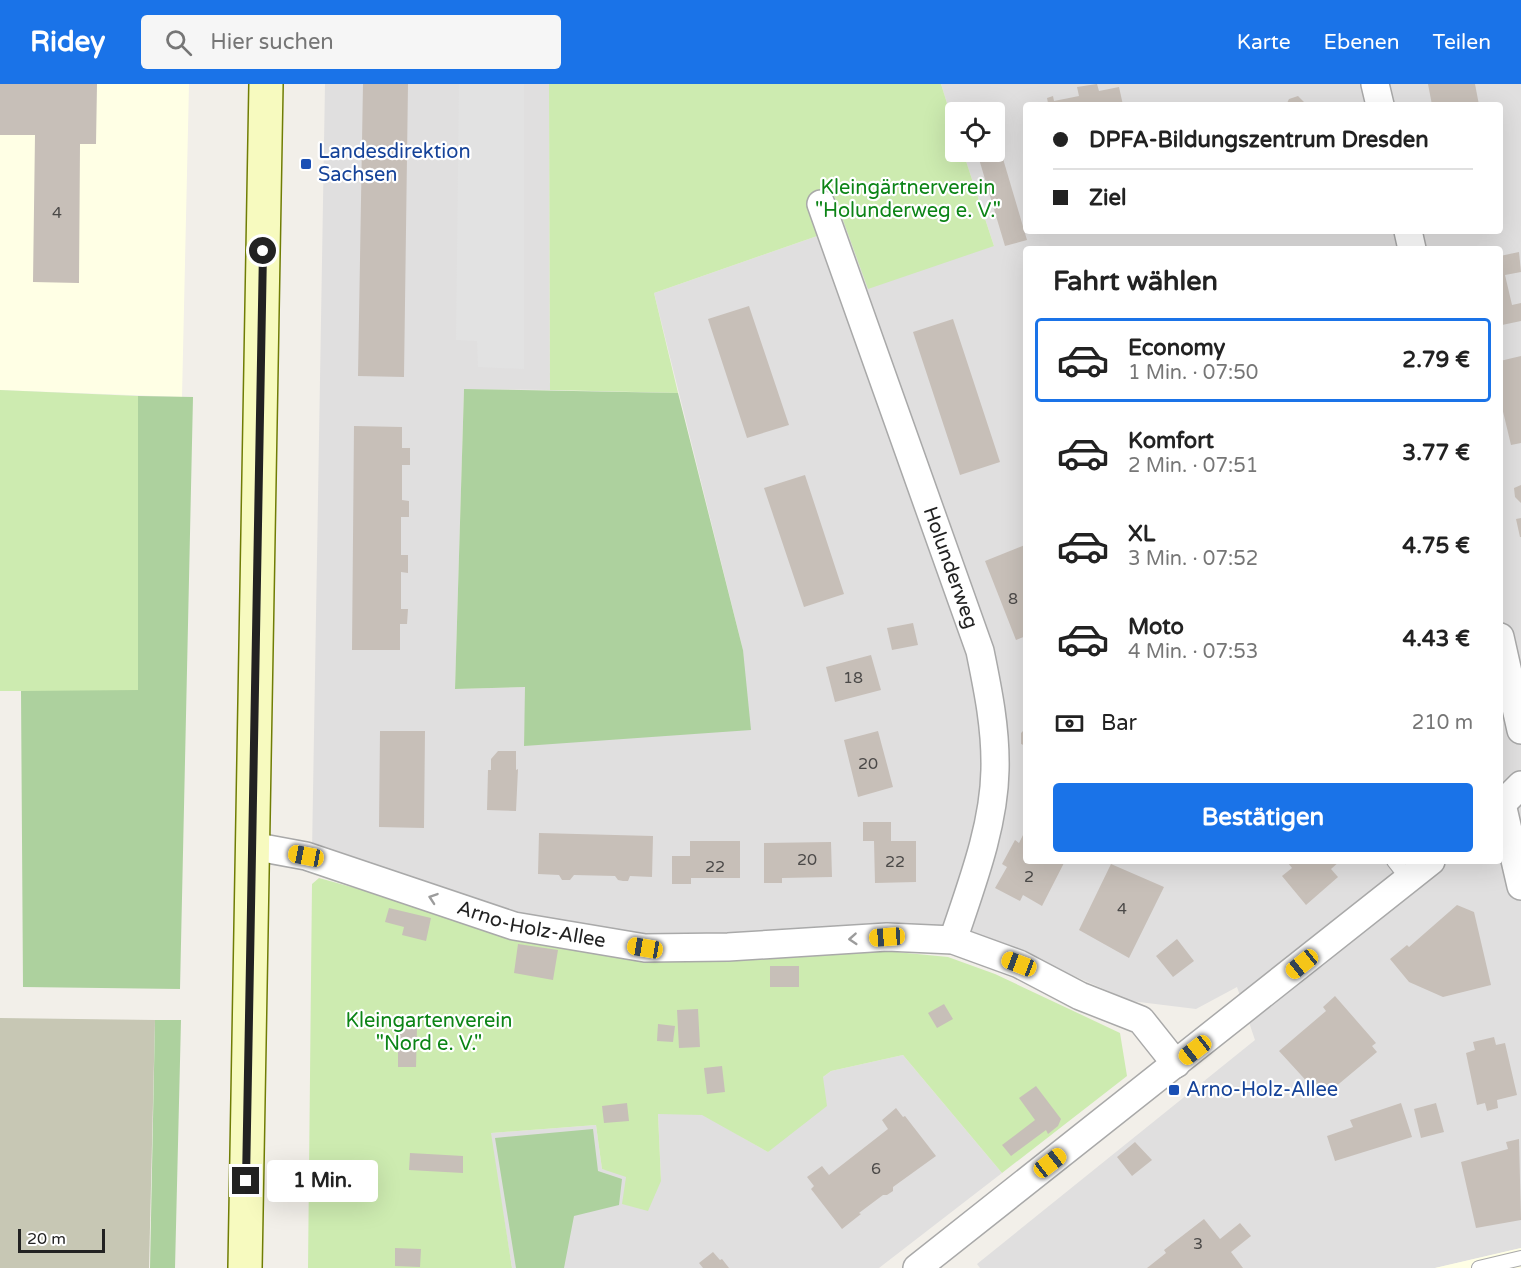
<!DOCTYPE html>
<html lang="de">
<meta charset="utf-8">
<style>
body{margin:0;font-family:"Varela Round",sans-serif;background:#f6f6f6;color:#222;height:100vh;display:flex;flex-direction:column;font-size:22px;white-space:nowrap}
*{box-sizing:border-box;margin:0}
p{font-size:20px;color:#767676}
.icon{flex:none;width:33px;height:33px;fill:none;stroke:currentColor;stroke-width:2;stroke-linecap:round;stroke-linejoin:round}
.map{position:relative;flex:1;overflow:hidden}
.details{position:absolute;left:1023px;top:162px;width:480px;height:618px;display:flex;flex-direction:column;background:#fff;border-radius:6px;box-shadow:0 6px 24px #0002}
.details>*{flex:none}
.guide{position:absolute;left:1023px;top:18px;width:480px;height:132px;border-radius:6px;box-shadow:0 6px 24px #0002;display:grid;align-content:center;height:132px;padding:0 30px;background:#fff}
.buttons{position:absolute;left:945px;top:18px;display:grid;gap:12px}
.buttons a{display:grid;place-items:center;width:60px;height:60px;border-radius:6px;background:#fff;box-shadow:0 6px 24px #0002;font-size:30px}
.scale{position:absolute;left:18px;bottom:15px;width:87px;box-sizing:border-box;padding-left:6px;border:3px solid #222;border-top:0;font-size:16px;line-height:21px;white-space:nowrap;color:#222;-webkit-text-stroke:4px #fff;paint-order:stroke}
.end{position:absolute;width:27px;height:27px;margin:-14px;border:8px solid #222;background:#fff;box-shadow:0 0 0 3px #fff}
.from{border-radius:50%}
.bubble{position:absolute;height:42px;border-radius:6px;background:#fff;box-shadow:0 6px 24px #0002;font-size:20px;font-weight:700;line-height:42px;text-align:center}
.car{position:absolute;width:18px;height:36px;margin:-18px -9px;border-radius:8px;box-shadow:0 0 4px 2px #0007;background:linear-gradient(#f5c518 24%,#345 0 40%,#f5c518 0 76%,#345 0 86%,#f5c518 0)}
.guide b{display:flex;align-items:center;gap:21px;height:57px;font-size:22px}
.guide b+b{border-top:2px solid #e0e0e0}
.guide i{width:15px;height:15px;background:#222}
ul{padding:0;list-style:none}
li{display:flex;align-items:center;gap:18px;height:84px;margin:0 12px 9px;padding:0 18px;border:3px solid transparent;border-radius:6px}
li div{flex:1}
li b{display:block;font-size:22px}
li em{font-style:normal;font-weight:700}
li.current{border-color:#1a73e8}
li>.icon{width:54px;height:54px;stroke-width:1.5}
h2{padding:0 30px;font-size:27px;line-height:72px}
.pay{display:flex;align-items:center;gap:15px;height:66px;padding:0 30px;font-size:22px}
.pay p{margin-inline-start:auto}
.button{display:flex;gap:12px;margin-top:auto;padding:12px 30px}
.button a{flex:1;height:69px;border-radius:6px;background:#1a73e8;color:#fff;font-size:24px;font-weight:700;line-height:69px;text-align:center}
header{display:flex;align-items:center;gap:36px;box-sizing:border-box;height:84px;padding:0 30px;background:#1a73e8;color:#fff}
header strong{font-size:28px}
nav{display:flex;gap:33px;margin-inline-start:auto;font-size:21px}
.search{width:420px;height:54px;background:#f6f6f6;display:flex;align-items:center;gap:15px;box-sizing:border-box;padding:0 21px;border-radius:6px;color:#767676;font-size:22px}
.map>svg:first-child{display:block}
.residential{fill:#e0dfdf;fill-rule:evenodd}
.education{fill:#ffffe5}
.construction{fill:#c7c7b4}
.grass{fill:#cdebb0}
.forest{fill:#add19e}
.parking{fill:#e2e2e2}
.building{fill:#c7bfb8}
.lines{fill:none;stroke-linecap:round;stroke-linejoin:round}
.service-casing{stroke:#a9a9a9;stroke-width:16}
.minor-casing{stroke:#a9a9a9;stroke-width:30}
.secondary-casing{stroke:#707d05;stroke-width:36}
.service{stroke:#fff;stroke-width:14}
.minor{stroke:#fff;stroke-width:27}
.secondary{stroke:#f7fabf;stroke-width:33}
.oneway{stroke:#9c9c9c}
.route{stroke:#222;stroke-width:8}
.transit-dot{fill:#1a4fb4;stroke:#fff;stroke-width:2}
.labels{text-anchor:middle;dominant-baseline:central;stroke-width:4.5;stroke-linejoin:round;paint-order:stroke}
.number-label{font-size:16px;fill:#4b4948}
.transit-label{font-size:20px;fill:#164399;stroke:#fff;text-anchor:start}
.park-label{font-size:20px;fill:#0c8416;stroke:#fff}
.street-label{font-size:20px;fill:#222;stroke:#fff}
</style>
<header>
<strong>Ridey</strong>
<div class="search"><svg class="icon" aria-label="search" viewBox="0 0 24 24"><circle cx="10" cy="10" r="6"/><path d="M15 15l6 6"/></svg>Hier suchen</div>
<nav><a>Karte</a><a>Ebenen</a><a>Teilen</a></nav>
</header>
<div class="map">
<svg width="1521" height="1184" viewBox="0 0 1521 1184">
<rect width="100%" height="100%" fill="#f2efe9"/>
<!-- residential -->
<path class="residential" d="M325,0H549L550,306L464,305L455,605L526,603L524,661L743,566L654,209L820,151L810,124L835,113L994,162L963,68H994V28H956L955,45L941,0H1521V1164L1435,1184H980L977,1180L1255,956L1237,903L1196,925L1131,917L1019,868L643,855L533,834L312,768ZM1026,21H1500V147H1026ZM1026,165H1500V777H1026Z
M903,971L1002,1089L879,1184H512L490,1049L596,1041L602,1085L661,1097L658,1030H702L768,1068L823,993L831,987Z"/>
<!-- education -->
<path class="education" d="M0,0H189L182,313L0,306Z
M1521,1164V1184H1435Z"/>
<!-- construction -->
<path class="construction" d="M0,934L155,936L149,1184H0Z"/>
<!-- grass -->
<path class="grass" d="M549,0H941L955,45L956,68H963L994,162L868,205L835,114L810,125L820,151L654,209L678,309L550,306Z
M0,306L138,312V607H0Z
M319,794L438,827L725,876L886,867L948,873L995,890L1120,949L1127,992L1002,1089L903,971L831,987L823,993L827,1022L768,1068L702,1031L658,1030L661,1097L648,1127L622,1120L626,1093L602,1085L596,1041L491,1049L512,1184H308L312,800Z"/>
<!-- forest -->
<path class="forest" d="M464,305L678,309L743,566L751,646L524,662L525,603L455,605Z
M138,312L193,313L180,905L23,903L21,607L138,606Z
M155,936H181L175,1184H150Z
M593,1045L598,1087L622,1095L619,1121L574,1132L564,1184H516L495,1054Z"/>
<!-- parking -->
<path class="parking" d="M459,0H524V285L478,283L477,257L456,256Z"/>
<!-- building -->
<path class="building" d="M0,0H97L96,60H80L79,199L33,198L35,51H0Z
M363,0H408L404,293L358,292Z
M1097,0L1099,7L1119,3L1123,21H1041L1048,19L1047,14L1053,12L1054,17L1079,12L1077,3Z
M1428,0H1475L1479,21H1432Z
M1298,12L1307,21H1286L1289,15Z
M1001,68L1027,156L1005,162L979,75Z
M1519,168L1521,188L1505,191L1512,221L1521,219V237L1502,241L1500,172Z
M749,222L789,341L747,354L708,235Z
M953,235L1000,378L960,391L913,248Z
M1521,272V359L1511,361L1500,315V277Z
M354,342L402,343V364H410V381H402V416L409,417V433H401V471H408V489L401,488V525H408L407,540H400V566H352Z
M805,391L844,510L804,523L764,404Z
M1521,401V419L1515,413L1514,404Z
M1521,434V453H1520L1516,435Z
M1025,461L1026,552L1016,556L985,477Z
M913,539L918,561L892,566L887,544Z
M871,571L881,606L835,618L826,583Z
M1024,646H1026V662L1021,660V649Z
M380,647H425L424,744L379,743Z
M878,647L893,703L858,713L844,656Z
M498,667H516V686L518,685L516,727L487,726L488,686H491V675Z
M863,738H891V757H916V798L875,799L874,757H863Z
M1026,745V777H1065L1042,822L1023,811L1020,817L995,804L1007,783L1002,780L1015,756L1019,759Z
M539,749L653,752L652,793L630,792L628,797H623L618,796L615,792L574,791L570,796H562L559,791L538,790Z
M690,757H740V794H691V800H672V772H690Z
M831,758L832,793L782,794V799H764V759Z
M1291,777H1340L1331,785L1338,793L1306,821L1282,792L1292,784L1288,779Z
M1111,780L1164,803L1129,874L1079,846Z
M1457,821L1474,828L1491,901L1443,913L1409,898L1390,875L1407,861L1409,863Z
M389,824L431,834L426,857L402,851L404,843L385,838Z
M1177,855L1194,877L1173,893L1156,872Z
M518,860L558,866L553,896L514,889Z
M770,882H799V903H770Z
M1335,912L1376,959L1372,962L1377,968L1322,1014L1279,967L1326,927L1323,923Z
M944,920L953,935L937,944L928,929Z
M698,925L700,963L679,964L677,926Z
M658,940L675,942L673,958L657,957Z
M398,943H417L416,983H398Z
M1494,953L1496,961L1505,959L1517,1011L1497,1016L1498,1024L1487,1027L1485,1019L1477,1021L1466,969L1475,966L1473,958Z
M722,982L725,1008L707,1010L704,984Z
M1036,1002L1061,1035L1058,1042L1048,1050L1046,1046L1011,1072L1002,1061L1035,1036L1019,1014Z
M627,1019L629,1037L604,1039L602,1022Z
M1401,1019L1412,1053L1335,1077L1327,1052L1353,1043L1350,1036Z
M1436,1019L1444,1048L1421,1054L1414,1025Z
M896,1024L903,1033L905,1032L936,1072L893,1103V1107L887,1111H883L859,1129L861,1130L842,1145L811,1105L814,1102L807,1093L822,1082L829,1091L888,1045L882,1036Z
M1519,1055L1521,1136L1476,1144L1461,1078L1508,1065L1506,1058Z
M1135,1058L1152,1076L1132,1092L1117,1073Z
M410,1069L463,1072V1089L409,1086Z
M1204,1135L1220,1155L1240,1139L1251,1152L1231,1168L1243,1184H1147L1166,1169L1164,1166Z
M395,1164L421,1165L420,1183L395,1182Z
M713,1168L720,1176L722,1175L729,1184H703L699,1179Z"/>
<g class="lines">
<defs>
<path id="service" d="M1394,777L1408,795
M1479,1184L1521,1174"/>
<g id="minor">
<path d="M1375,0L1380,21"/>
<path id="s1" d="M821,120L980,567C988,606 996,645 995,686C994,743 971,802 953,856"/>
<path d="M1408,147L1412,165"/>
<path d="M1500,553L1521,646"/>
<path d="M1502,720L1521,802"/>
<path d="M1500,722L1521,701"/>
<path id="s2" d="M252,762L306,772L514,842L645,864L728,863L887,853L953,856L1019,880L1080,912L1141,936L1176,980"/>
<path d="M917,1184L1431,777"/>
</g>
<path id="secondary" d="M245,1184L266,0"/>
</defs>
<!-- service casing -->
<use href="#service" class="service-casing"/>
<!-- minor casing -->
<use href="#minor" class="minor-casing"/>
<!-- secondary casing -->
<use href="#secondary" class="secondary-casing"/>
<!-- service -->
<use href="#service" class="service"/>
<!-- minor -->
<use href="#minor" class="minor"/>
<!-- secondary -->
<use href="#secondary" class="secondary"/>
</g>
<!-- one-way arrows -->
<defs><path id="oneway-chevron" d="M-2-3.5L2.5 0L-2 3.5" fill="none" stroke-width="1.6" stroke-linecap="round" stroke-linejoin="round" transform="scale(1.5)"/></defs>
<g class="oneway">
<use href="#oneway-chevron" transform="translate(433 814) rotate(-161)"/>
<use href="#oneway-chevron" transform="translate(853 855) rotate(176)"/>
</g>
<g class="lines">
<!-- route -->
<path class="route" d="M246,1097L263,167"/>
</g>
<!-- markers -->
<g class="transit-dot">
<rect x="300" y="74" width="12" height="12" rx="3"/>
<rect x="1168" y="1000" width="12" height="12" rx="3"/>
</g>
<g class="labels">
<!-- number labels -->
<g class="number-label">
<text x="57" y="129">4</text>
<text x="1013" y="515">8</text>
<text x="853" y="594">18</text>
<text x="868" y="680">20</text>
<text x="807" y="776">20</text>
<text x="895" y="778">22</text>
<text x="715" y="783">22</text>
<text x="1029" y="793">2</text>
<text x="1122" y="825">4</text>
<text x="876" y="1085">6</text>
<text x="1198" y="1160">3</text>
</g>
<!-- transit labels -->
<g class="transit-label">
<text x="318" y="68">Landesdirektion<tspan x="318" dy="23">Sachsen</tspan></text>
<text x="1186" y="1006">Arno-Holz-Allee</text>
</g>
<!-- park labels -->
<g class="park-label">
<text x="908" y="104">Kleingärtnerverein<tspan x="908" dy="23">"Holunderweg e. V."</tspan></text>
<text x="429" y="937">Kleingartenverein<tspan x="429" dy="23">"Nord e. V."</tspan></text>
</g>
<!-- street labels -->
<g class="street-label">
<text stroke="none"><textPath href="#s1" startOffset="386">Holunderweg</textPath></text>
<text stroke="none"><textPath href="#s2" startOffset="291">Arno-Holz-Allee</textPath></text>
</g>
</g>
</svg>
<div class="buttons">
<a><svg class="icon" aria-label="locate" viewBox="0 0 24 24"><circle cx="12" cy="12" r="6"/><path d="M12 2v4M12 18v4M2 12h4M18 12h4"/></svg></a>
</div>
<div class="scale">20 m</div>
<i class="end from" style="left:263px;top:167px"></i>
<i class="end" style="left:246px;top:1097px"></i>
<div class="bubble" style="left:267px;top:1076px;width:111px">1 Min.</div>
<i class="car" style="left:306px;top:772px;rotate:281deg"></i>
<i class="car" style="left:887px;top:853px;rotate:266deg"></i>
<i class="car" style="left:645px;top:864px;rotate:280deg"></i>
<i class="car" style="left:1019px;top:880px;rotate:291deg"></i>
<i class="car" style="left:1302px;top:880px;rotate:231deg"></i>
<i class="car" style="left:1195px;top:966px;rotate:232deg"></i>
<i class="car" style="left:1050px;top:1079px;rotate:52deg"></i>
<div class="guide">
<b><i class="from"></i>DPFA-Bildungszentrum Dresden</b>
<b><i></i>Ziel</b>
</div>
<section class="details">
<h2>Fahrt wählen</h2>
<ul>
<li class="current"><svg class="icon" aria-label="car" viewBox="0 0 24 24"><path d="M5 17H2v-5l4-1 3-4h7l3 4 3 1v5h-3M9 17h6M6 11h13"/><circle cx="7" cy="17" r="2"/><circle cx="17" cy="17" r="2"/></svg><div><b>Economy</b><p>1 Min. · 07:50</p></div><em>2.79 €</em></li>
<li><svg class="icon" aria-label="car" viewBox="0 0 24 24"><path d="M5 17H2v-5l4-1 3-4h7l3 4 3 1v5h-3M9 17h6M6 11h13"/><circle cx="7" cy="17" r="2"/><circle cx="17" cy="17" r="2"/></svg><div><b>Komfort</b><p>2 Min. · 07:51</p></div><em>3.77 €</em></li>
<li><svg class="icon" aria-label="car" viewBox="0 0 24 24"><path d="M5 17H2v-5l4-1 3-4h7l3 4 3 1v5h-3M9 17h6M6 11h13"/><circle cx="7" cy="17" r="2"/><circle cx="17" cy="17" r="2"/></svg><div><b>XL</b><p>3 Min. · 07:52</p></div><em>4.75 €</em></li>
<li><svg class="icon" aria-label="car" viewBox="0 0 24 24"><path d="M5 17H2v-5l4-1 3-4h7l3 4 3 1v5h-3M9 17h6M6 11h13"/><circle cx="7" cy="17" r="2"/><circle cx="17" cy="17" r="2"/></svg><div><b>Moto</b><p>4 Min. · 07:53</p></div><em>4.43 €</em></li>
</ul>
<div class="pay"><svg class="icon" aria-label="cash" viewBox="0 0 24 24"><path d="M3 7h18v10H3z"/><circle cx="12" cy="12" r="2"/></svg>Bar<p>210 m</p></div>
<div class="button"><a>Bestätigen</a></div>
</section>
</div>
